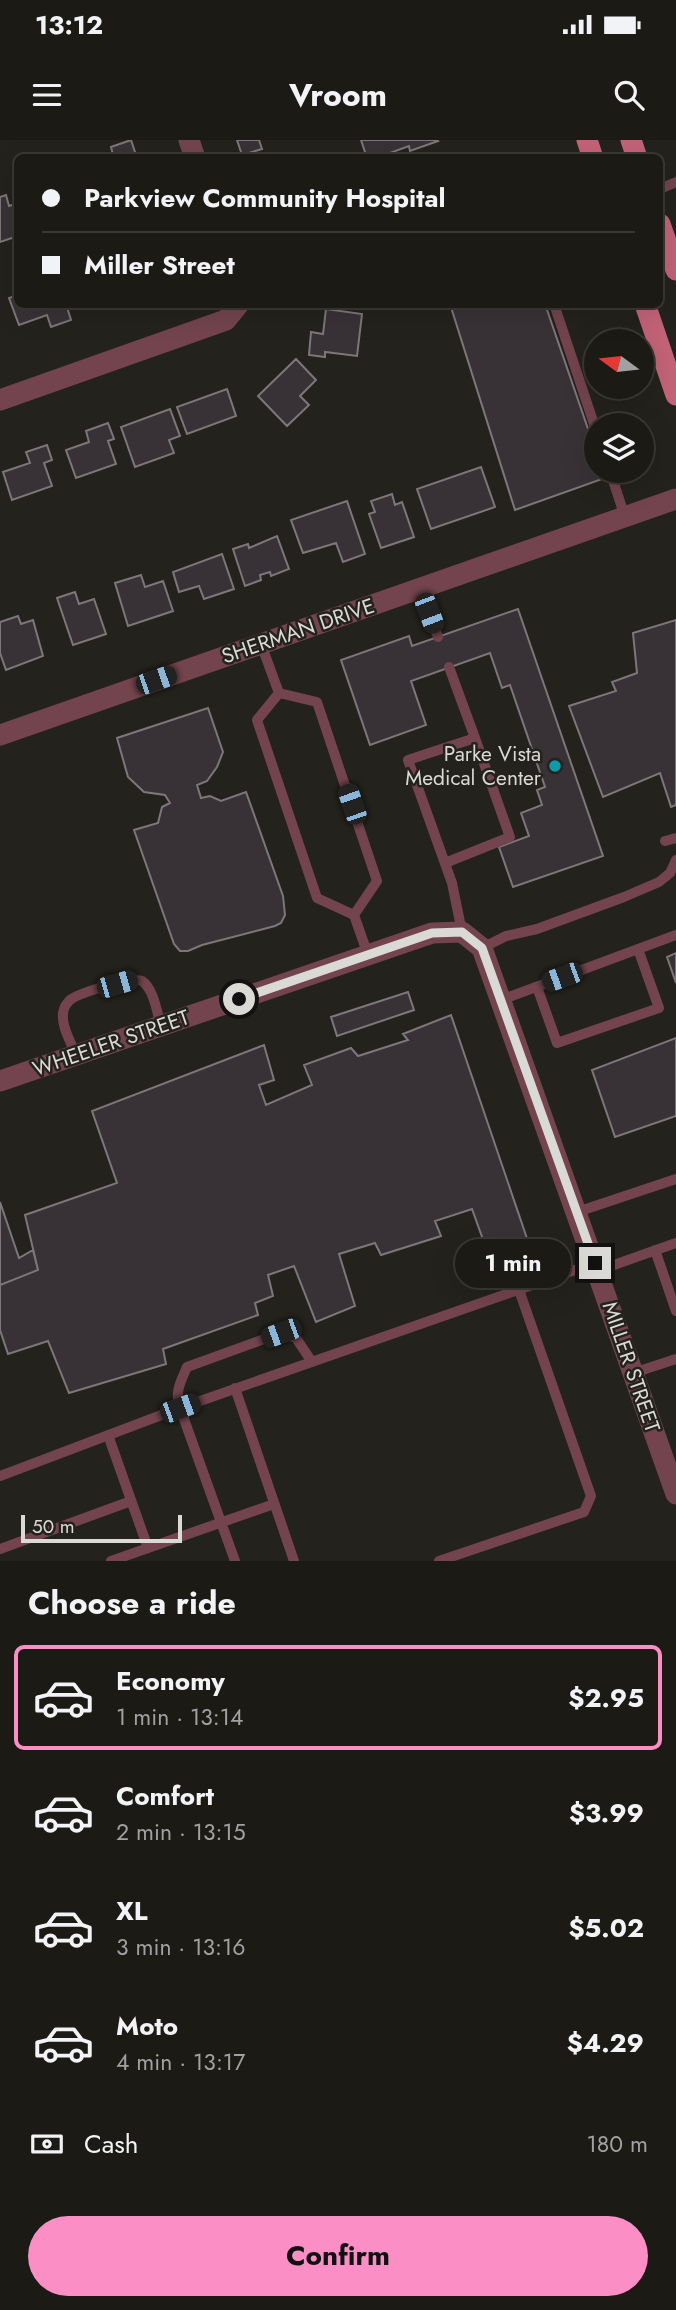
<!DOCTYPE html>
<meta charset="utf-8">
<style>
body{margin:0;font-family:Jost,sans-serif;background:#282722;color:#f1f3f6;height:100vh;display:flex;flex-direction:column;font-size:26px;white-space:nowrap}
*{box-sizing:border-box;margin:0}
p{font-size:23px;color:#a0a1a0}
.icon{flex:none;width:38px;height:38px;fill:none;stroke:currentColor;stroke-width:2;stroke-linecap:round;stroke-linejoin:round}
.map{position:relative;height:1421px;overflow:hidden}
.side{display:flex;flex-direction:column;background:#1b1a15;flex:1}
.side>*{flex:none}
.guide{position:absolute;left:14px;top:14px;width:649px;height:154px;border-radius:10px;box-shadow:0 7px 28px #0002,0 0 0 2px #393834;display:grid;align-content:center;height:154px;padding:0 28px;background:#1b1a15}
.needle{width:46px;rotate:285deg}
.controls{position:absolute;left:584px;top:189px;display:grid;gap:14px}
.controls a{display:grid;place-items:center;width:70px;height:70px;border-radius:50%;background:#1b1a15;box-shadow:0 7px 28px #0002,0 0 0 2px #393834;font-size:35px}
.scale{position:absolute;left:21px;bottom:18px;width:161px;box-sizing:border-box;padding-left:7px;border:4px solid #dad9d5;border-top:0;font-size:19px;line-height:24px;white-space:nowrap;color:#dad9d5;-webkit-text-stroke:5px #24221c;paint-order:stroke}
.end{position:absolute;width:32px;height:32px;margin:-16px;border:9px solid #dad9d5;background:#111;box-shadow:0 0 0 4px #111}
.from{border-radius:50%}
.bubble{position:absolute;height:49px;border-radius:24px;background:#1b1a15;box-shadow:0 7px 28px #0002,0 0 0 2px #393834;font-size:23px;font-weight:700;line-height:49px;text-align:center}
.car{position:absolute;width:21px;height:42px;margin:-21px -10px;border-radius:9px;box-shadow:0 0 5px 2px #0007;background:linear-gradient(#222 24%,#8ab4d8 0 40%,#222 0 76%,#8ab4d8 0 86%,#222 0)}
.guide b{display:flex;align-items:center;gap:24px;height:66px;font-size:26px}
.guide b+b{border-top:2px solid #393834}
.guide i{width:18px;height:18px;background:#f1f3f6}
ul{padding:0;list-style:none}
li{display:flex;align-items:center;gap:21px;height:105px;margin:0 14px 10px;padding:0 14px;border:4px solid transparent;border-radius:10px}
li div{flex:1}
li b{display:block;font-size:26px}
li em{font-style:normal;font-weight:700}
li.active{border-color:#fb8fc5}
li>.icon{width:63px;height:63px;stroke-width:1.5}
h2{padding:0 28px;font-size:32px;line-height:84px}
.pay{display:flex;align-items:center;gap:18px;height:77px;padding:0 28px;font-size:26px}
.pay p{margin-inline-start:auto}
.action{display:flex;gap:14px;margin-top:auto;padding:14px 28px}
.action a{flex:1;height:80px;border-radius:42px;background:#fb8fc5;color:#111;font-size:28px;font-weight:700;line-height:80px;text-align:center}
.status{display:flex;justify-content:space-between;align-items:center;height:49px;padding:0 35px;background:#1b1a15;direction:ltr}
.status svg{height:19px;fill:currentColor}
header{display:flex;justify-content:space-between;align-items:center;height:91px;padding:0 28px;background:#1b1a15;font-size:32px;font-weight:700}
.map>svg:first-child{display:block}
.building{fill:#383236;stroke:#7d767b;stroke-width:2}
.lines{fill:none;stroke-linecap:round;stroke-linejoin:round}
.lane{stroke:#73444d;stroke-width:10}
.street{stroke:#73444d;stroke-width:21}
.primary{stroke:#c36378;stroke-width:21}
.route{stroke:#dad9d5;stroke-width:9}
.culture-dot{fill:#0f9aa8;stroke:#24221c;stroke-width:2.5}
.labels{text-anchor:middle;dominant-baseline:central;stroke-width:5;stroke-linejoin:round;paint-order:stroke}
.street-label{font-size:21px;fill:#dad9d5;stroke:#24221c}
.poi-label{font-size:21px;fill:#dad9d5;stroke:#24221c;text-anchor:end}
</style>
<div class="status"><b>13:12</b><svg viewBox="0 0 49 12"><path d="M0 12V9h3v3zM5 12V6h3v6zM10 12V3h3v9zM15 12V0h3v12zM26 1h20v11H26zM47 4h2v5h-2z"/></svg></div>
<header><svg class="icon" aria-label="menu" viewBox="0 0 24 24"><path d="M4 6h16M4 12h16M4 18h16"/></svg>Vroom<svg class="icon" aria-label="search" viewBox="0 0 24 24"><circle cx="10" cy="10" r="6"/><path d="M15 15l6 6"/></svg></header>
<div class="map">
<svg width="676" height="1421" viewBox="0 0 676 1421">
<rect width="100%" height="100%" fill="#24221c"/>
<!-- building -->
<path class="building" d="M131,0L137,18H105L113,15L111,7Z
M237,0H259L262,9L242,15Z
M361,0H437L438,1L410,11L409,6L376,18H367Z
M6,55L9,66L18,63V96L0,102V57Z
M18,155V164H66L71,180L51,187L47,175L19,185L9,158Z
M450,164H545L597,315V331H602L605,338L515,370Z
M326,169L362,174L357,216L325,212V217L309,215L311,192L323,194Z
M296,219L316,240L300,256L309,265L287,286L258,256Z
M227,249L236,276L187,294L177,267Z
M170,269L180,296L169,300L174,313L135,327L121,287Z
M108,283L114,299L108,301L116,324L76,338L66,310L89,302L86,291Z
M47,305L52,320L44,323L52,346L12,360L3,332L30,323L26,312Z
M481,327L495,367L431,389L417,349Z
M392,354L395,365L402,362L414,397L381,408L369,374L375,372L371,361Z
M347,361L365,414L343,422L336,403L303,413L291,380Z
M277,396L289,429L271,436L270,432L260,435L261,440L245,446L233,409L248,404L249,408Z
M222,414L234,449L204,459L199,446L179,452L173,432Z
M141,435L145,447L163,441L173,471L128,486L115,443Z
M75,452L79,464L94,459L106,494L73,505L57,458Z
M518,469L603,716L513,747L499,707L529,696L521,673L542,665L537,650L545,647L510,545L502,548L490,513L411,541L426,585L370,605L341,520L409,496L412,506Z
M18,476L21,484L33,480L43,516L6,530L0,513V482Z
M676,480V665L671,667L660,633L603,657L569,566L616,551L612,542L637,533L633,493Z
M208,568L223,612L217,627L207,641L197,645L201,658L210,656L221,661L246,652L283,756L285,775L281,783L275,786L202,805L188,811H180L174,804L134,690L158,683L162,667L170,663L165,655L144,652L128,637L117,598Z
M676,813V843L667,817Z
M408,852L414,870L337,896L331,877Z
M451,875L535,1122L495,1133L472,1069L435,1081L441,1096L381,1115L375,1103L339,1114L355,1166L316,1182L294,1126L268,1135L273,1156L255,1163L258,1175L163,1209L166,1224L69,1253L48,1201L8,1214L0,1190V1145L38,1130L25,1075L117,1043L92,971L264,905L274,940L259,945L266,965L312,945L304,925L351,908L358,916L408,900L403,894Z
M676,898V976L615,997L592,930Z
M0,1062L19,1118L33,1110L38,1130L0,1145Z"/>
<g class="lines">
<!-- lane -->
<path class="lane" d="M660,49L676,42
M554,164L597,293
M610,331L625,377
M420,449L438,497
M261,504L279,553
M449,527L475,598L408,620L452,743L462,792
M279,553L257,580L317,758L354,775L368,815
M279,553L317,562L377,741L354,775
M665,701L676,698
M445,723L510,697L475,598
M482,808L506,796L537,789L624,757L659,742L670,733L676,720
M537,847L557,903L659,868L638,809
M501,860L676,795
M76,915C71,902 59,883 64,869C65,865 68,862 70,860C79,853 133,836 142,841C154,849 157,873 161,886
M577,1072L676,1039
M655,1110L676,1171
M597,1131L676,1103
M633,1233L676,1219
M235,1248L294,1421
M108,1295L148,1408
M0,1336L180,1268C174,1253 181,1241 187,1227L281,1193L296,1198L312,1222
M0,1409L131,1361
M111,1421L274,1364
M235,1421L180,1268L595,1123
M439,1421L584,1372L591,1356L519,1150"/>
<!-- street -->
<path class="street" d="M189,0L195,18
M0,260L226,180L239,164
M0,595L676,359
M0,941L432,793L462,792L482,808L676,1354"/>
<!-- primary -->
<path class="primary" d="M587,0L593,18
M631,0L637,18
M660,84L676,130
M645,164L676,255"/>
</g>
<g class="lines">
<!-- route -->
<path class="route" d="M239,859L432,793L462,792L482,808L595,1123"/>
</g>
<!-- markers -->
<circle class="culture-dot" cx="555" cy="626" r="7"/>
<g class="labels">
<!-- street labels -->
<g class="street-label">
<text transform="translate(298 491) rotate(-19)">SHERMAN DRIVE</text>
<text transform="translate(111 903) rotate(-19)">WHEELER STREET</text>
<text transform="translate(631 1227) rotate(71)">MILLER STREET</text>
</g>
<!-- poi labels -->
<g class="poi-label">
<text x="541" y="614">Parke Vista<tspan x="541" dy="24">Medical Center</tspan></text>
</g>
</g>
</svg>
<div class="controls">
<a><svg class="needle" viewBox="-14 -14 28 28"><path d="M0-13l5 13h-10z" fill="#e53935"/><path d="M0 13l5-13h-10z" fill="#a0a1a0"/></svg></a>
<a><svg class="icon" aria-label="layers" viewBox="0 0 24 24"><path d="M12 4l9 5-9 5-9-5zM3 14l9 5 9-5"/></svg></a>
</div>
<div class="scale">50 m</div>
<i class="end from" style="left:239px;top:859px"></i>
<i class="end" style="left:595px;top:1123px"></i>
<div class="bubble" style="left:455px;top:1099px;width:116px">1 min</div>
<i class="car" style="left:429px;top:473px;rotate:159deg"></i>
<i class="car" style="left:156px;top:540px;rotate:71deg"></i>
<i class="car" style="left:352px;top:664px;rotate:341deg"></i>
<i class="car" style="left:562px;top:837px;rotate:250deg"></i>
<i class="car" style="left:117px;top:844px;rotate:74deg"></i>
<i class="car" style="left:281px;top:1193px;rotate:250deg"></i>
<i class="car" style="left:180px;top:1268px;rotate:70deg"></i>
<div class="guide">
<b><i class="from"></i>Parkview Community Hospital</b>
<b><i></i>Miller Street</b>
</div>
</div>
<section class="side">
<h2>Choose a ride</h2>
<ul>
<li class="active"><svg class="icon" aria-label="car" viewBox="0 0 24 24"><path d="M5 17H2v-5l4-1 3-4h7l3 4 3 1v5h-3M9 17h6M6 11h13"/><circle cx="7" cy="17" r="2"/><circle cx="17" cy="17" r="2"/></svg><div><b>Economy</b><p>1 min · 13:14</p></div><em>$2.95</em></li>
<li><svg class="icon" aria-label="car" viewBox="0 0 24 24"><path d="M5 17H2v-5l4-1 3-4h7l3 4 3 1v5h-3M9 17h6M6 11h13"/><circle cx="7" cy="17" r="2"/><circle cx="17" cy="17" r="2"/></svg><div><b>Comfort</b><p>2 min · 13:15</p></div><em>$3.99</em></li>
<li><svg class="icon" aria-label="car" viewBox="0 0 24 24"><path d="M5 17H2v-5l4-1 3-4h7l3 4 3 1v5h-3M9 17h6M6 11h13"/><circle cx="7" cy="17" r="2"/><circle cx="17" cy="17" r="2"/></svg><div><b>XL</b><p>3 min · 13:16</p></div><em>$5.02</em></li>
<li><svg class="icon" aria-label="car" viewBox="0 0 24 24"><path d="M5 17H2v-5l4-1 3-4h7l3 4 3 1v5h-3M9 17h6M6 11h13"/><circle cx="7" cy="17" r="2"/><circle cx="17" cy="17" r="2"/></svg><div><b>Moto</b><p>4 min · 13:17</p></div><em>$4.29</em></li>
</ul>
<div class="pay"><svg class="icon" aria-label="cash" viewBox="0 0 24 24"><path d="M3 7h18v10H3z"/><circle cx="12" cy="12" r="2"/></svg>Cash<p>180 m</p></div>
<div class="action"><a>Confirm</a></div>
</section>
